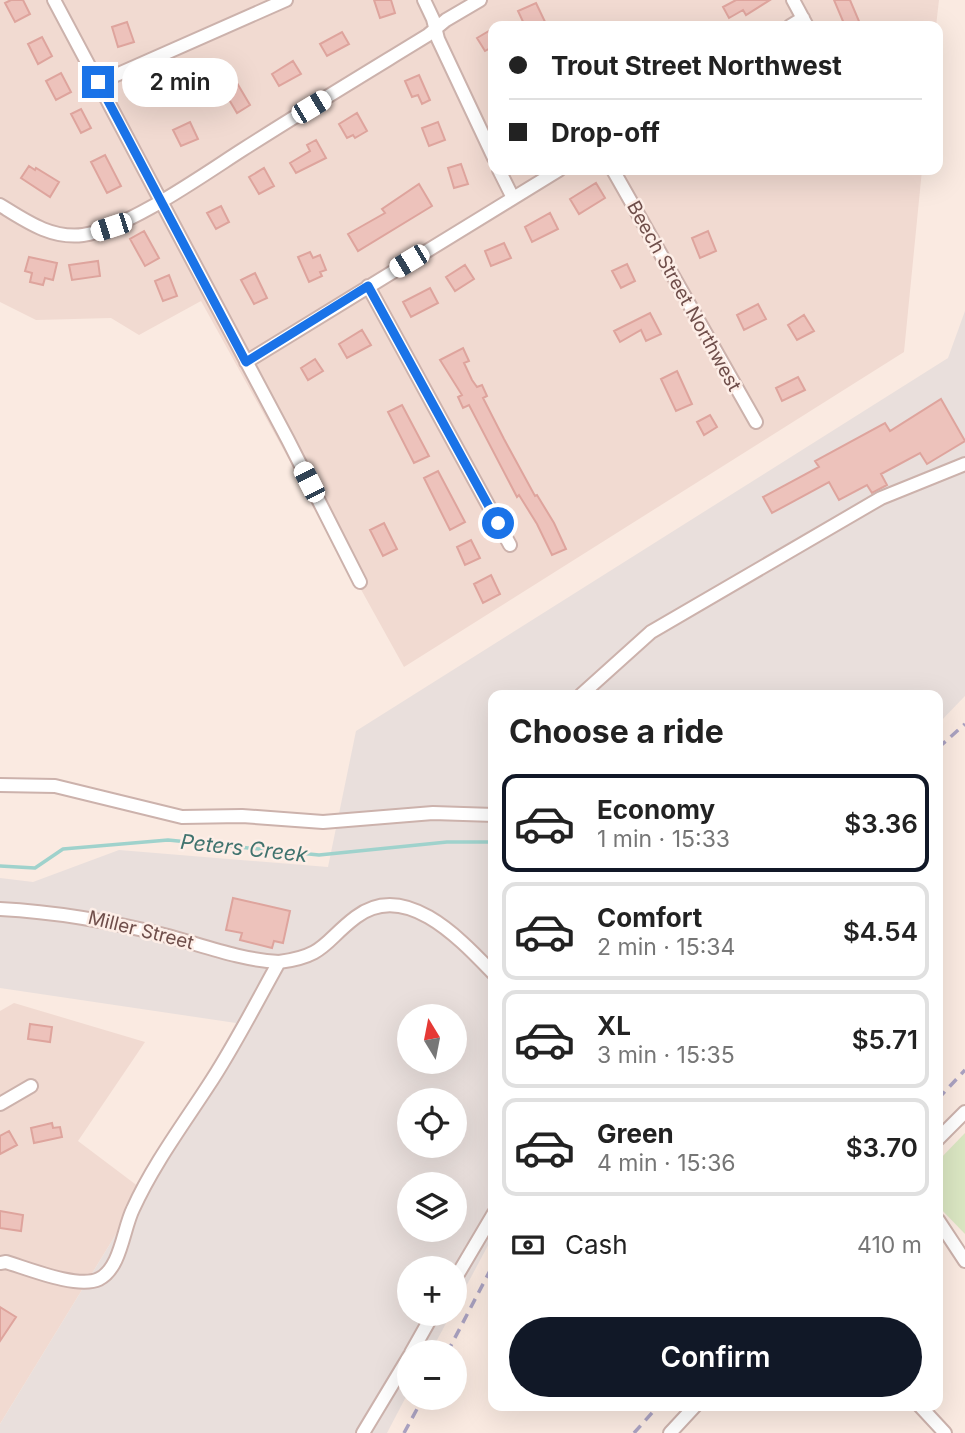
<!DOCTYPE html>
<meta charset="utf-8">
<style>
body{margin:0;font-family:Inter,sans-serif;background:#f6f6f6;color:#222;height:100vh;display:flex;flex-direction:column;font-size:26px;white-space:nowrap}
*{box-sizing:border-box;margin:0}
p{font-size:23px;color:#767676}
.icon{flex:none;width:38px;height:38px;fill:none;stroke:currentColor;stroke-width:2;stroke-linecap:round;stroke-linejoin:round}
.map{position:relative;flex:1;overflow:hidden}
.details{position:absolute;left:488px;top:690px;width:455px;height:721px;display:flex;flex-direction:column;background:#fff;border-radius:14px;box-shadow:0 7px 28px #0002}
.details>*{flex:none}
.guide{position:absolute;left:488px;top:21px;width:455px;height:154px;border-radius:14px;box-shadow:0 7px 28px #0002;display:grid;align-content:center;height:154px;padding:0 21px;background:#fff}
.needle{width:46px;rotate:350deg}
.tools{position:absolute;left:397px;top:1004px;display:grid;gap:14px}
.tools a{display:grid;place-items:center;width:70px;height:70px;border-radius:50%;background:#fff;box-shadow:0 7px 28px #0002;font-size:35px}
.end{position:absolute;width:32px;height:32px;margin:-16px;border:9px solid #1a73e8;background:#fff;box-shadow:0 0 0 4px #fff}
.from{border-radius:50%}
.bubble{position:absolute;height:49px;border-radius:24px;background:#fff;box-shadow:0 7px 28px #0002;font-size:23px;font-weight:600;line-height:49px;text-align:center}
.car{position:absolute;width:21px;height:42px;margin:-21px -10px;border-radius:9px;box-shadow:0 0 5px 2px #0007;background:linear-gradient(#fff 24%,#345 0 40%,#fff 0 76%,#345 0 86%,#fff 0)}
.guide b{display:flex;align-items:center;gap:24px;height:66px;font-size:26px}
.guide b+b{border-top:2px solid #e0e0e0}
.guide i{width:18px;height:18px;background:#222}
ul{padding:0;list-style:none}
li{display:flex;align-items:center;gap:21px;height:98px;margin:0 14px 10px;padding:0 7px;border:4px solid #e0e0e0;border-radius:14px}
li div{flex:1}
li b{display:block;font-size:26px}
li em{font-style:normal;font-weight:600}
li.current{border-color:#111827}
li>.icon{width:63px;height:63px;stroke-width:1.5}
h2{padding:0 21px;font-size:32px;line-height:84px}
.pay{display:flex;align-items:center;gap:18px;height:77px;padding:0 21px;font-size:26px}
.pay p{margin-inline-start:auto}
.primary-button{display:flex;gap:14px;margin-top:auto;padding:14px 21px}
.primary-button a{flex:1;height:80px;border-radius:42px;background:#111827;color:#fff;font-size:28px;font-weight:600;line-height:80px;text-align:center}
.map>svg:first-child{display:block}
.residential{fill:#f1dad1}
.industrial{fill:#e9dfdc;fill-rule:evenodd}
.green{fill:#dae6c2}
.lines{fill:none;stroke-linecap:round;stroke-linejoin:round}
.stream{stroke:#9fd2cc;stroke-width:3.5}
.building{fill:#edc2bb;stroke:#dea49d;stroke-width:2}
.minor-casing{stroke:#ccb2ac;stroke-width:16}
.minor{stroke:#fff;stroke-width:12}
.rail{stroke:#aaa2c1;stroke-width:3.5;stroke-dasharray:10 7;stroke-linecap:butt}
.route{stroke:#1a73e8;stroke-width:9}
.labels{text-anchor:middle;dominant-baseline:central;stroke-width:5;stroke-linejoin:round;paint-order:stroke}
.street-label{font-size:19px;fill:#6f4e4a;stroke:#fdeee7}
.water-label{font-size:21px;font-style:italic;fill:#40736e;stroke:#fdeee7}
</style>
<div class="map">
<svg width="965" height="1433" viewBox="0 0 965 1433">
<rect width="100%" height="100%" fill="#faeae1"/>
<!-- residential -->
<path class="residential" d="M0,0H939L936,26H494V170H922L904,352L404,667L201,301L139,335L111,318L36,320L0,302Z
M14,1003L145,1042L78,1141L143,1190L0,1424V1011Z"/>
<!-- industrial -->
<path class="industrial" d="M965,311V696L938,724V695H494L493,1236L455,1307V1269H410V1314H451L430,1353H410L409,1391L387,1433H0V1424L143,1190L236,1023L0,988V878L33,882L119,850L328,867L356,731L948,358ZM410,1017H455V1062H410ZM410,1101H455V1146H410ZM410,1185H455V1230H410Z"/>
<!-- green -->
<path class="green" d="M965,1133V1234L938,1206V1161Z"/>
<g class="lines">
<!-- stream -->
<path class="stream" d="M0,866L35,868L63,849L168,840L319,855L447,842H494"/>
</g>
<!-- building -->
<path class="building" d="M11,0H23L30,14L15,22L5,3Z
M374,0H391L395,13L380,18Z
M736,0H770L746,15L743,10L729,18L723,7Z
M834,0H850L861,26H845Z
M536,3L547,26H525L518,11Z
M127,22L134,42L118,47L112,27Z
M494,28V46L485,51L477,38Z
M342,32L349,44L327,56L320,44Z
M42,37L52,56L38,64L28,44Z
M293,61L301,74L279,86L272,74Z
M61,73L71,92L56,100L46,81Z
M419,75L430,100L422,104L418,95L412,97L405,81Z
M237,83L250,105L237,113L224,91Z
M81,109L91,128L81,133L71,114Z
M357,113L367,131L355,138L353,135L347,138L339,124Z
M190,122L198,139L181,146L173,130Z
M438,122L445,140L429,146L422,128Z
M316,140L326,158L296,173L290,163L310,151L307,145Z
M105,155L121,186L107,193L91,162Z
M461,164L468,184L454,188L448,168Z
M29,166L35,170L36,168L59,182L50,197L21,178Z
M264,168L274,186L259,194L249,177Z
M596,183L605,198L579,214L570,199Z
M419,184L432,206L358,251L348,234L385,213L382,209Z
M221,206L229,222L216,229L207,213Z
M550,213L558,229L532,242L525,227Z
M144,231L159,258L145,266L130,239Z
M708,231L716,251L700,258L692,238Z
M504,243L511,258L491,266L485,251Z
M310,252L313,258L320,255L326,270L320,272L322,276L309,282L298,257Z
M29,257L57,263L53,280L45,278L43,285L30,282L32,273L25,271Z
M98,261L100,276L72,280L69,265Z
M627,264L635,281L621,288L612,271Z
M465,265L474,279L455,291L446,277Z
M255,273L267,298L254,304L241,280Z
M169,275L177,296L163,301L155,281Z
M430,288L438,303L411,317L403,302Z
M758,304L766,319L744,330L737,315Z
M650,313L661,334L646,341L641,330L620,342L614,331Z
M804,315L814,331L797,340L788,325Z
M362,330L371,345L347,358L339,344Z
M463,348L469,361L464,363L472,380L477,387L482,385L487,396L483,398L504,439L535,496L537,495L554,523L566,549L552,555L537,524L519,495L517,497L469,405L463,408L458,397L462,395L440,360Z
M315,359L323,371L308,380L301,368Z
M677,371L692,404L676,411L661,379Z
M798,377L805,390L782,401L776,388Z
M941,399L965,441L927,464L920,453L881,474L887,485L872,493L867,485L839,500L829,482L772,513L763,497L819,467L815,461L885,423L890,431Z
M402,405L429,456L414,463L388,412Z
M710,415L717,427L704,435L697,422Z
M438,471L465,522L450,530L424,478Z
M384,523L397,549L383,556L370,530Z
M471,540L480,558L465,565L457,547Z
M491,575L500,594L483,603L474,584Z
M233,898L290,911L283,943L274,941L272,948L240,940L242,933L226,930Z
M30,1024L52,1027L50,1042L28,1039Z
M52,1123L53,1128L60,1127L62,1137L34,1143L31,1128Z
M9,1131L17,1145L0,1154V1136Z
M0,1211L23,1215L21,1231L0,1228Z
M0,1307L16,1317L0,1341Z"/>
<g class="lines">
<defs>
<path id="minor" d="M54,0L288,440L360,582
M424,0L433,19L438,39L494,158
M793,0L807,26
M790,26L803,18
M98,83L286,0
M499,170L513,198
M613,170L756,422
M0,205C26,221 51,239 83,235C127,229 203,175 242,150C303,111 366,73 428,35L446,20L480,0
M368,286L510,545
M246,362L559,170
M581,695L651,632L881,498L965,464
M0,785L55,786L182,817L242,816L323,822L433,813L494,815
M0,909C57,912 109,921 164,935C202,945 240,960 279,962
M0,1104L31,1086
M938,1139L965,1112
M938,1220L965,1261
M0,1263L6,1262C29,1269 78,1289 99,1279C121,1268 123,1229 133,1209C153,1165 182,1126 208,1086C234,1047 256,1003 279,962C326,956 324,941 356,917C406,879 462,941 494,974
M455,1279L494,1213
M411,1353L433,1314
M919,1405L945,1433
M363,1433L410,1355
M670,1433L696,1405"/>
</defs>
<!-- minor casing -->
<use href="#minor" class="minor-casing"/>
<!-- minor -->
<use href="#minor" class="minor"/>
<!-- rail -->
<path class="rail" d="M938,748L965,724
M938,1099L965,1070
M447,1353L494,1263
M404,1433L423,1398
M634,1433L659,1405"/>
</g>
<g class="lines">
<!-- route -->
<path class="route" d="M98,82L246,362L368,286L498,523"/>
</g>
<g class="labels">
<!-- street labels -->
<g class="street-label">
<text transform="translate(684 296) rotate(61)">Beech Street Northwest</text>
<text transform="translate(141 930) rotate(14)">Miller Street</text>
</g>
<!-- water labels -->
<g class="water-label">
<text transform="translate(244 848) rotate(6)">Peters Creek</text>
</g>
</g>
</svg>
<div class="tools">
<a><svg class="needle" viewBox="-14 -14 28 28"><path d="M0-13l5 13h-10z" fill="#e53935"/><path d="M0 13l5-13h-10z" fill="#767676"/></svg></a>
<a><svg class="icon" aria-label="locate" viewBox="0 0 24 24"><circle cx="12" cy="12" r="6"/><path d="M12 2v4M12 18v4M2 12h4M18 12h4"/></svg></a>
<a><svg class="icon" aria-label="layers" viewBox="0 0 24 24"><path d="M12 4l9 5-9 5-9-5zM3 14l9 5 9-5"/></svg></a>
<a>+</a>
<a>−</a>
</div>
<i class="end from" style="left:498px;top:523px"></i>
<i class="end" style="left:98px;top:82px"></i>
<div class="bubble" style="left:122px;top:58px;width:116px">2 min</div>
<i class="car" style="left:311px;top:107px;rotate:59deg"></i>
<i class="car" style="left:111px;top:227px;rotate:252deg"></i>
<i class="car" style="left:409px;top:261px;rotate:239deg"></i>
<i class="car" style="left:309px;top:482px;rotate:333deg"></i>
<div class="guide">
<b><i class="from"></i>Trout Street Northwest</b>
<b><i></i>Drop-off</b>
</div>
<section class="details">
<h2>Choose a ride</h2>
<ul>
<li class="current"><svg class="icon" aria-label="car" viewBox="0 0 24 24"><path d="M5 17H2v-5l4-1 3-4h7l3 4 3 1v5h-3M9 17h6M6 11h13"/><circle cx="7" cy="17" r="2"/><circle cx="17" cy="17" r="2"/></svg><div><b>Economy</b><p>1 min · 15:33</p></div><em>$3.36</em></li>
<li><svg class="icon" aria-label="car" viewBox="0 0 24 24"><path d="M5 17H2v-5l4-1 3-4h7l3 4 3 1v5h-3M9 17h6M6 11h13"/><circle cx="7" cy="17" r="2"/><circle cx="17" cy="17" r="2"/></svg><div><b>Comfort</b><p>2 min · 15:34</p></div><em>$4.54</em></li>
<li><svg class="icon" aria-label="car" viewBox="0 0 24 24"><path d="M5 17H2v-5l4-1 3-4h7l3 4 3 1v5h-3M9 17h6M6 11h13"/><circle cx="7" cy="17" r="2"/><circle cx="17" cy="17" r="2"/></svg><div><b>XL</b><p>3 min · 15:35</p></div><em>$5.71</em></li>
<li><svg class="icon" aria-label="car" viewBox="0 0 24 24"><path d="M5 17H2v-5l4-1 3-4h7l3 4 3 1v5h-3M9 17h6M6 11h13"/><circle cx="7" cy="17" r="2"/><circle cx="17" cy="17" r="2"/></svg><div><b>Green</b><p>4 min · 15:36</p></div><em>$3.70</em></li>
</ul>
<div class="pay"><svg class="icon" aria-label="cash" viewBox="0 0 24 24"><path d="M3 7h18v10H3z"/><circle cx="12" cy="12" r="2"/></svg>Cash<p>410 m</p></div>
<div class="primary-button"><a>Confirm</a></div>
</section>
</div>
